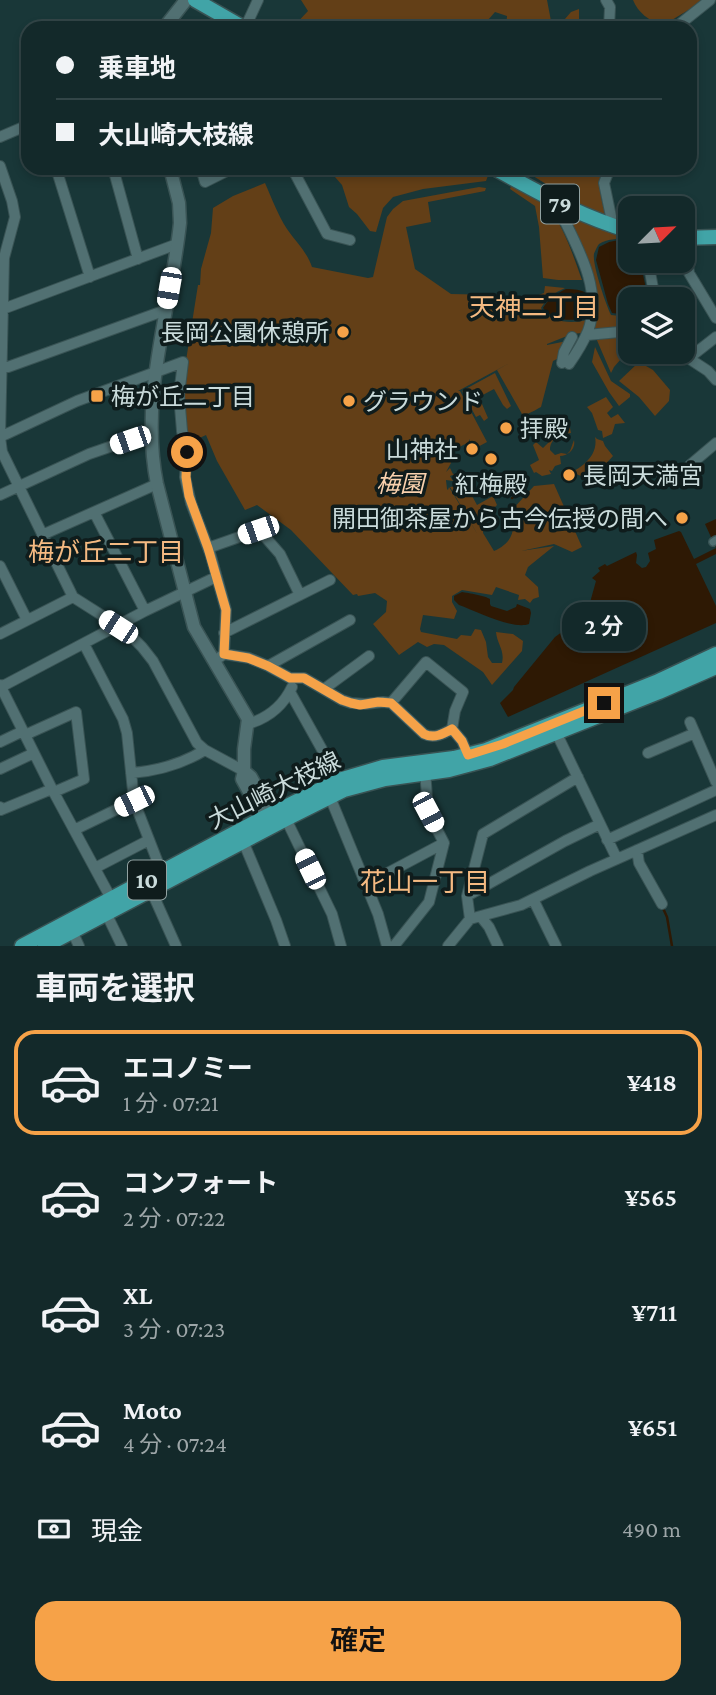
<!DOCTYPE html>
<html lang="ja">
<meta charset="utf-8">
<style>
body{margin:0;font-family:"Crimson Pro","Noto Sans JP",serif;background:#1c3132;color:#f1f3f6;height:100vh;display:flex;flex-direction:column;font-size:26px;white-space:nowrap}
*{box-sizing:border-box;margin:0}
p{font-size:23px;color:#9da6a8}
.icon{flex:none;width:38px;height:38px;fill:none;stroke:currentColor;stroke-width:2;stroke-linecap:round;stroke-linejoin:round}
.map{position:relative;height:946px;overflow:hidden}
.details{display:flex;flex-direction:column;background:#13292a;flex:1}
.details>*{flex:none}
.hud{position:absolute;left:21px;top:21px;width:676px;height:154px;border-radius:21px;box-shadow:0 4px 10px #0003,0 0 0 2px #324547;display:grid;align-content:center;height:154px;padding:0 35px;background:#13292a}
.needle{width:46px;rotate:66deg}
.fabs{position:absolute;left:618px;top:196px;display:grid;gap:14px}
.fabs a{display:grid;place-items:center;width:77px;height:77px;border-radius:14px;background:#13292a;box-shadow:0 4px 10px #0003,0 0 0 2px #324547;font-size:35px}
.end{position:absolute;width:32px;height:32px;margin:-16px;border:9px solid #f6a248;background:#111;box-shadow:0 0 0 4px #111}
.from{border-radius:50%}
.bubble{position:absolute;height:49px;border-radius:21px;background:#13292a;box-shadow:0 4px 10px #0003,0 0 0 2px #324547;font-size:23px;font-weight:600;line-height:49px;text-align:center}
.car{position:absolute;width:21px;height:42px;margin:-21px -10px;border-radius:9px;box-shadow:0 0 5px 2px #0007;background:linear-gradient(#fff 24%,#345 0 40%,#fff 0 76%,#345 0 86%,#fff 0)}
.hud b{display:flex;align-items:center;gap:24px;height:66px;font-size:26px}
.hud b+b{border-top:2px solid #324547}
.hud i{width:18px;height:18px;background:#f1f3f6}
ul{padding:0;list-style:none}
li{display:flex;align-items:center;gap:21px;height:105px;margin:0 14px 10px;padding:0 21px;border:4px solid transparent;border-radius:21px}
li div{flex:1}
li b{display:block;font-size:26px}
li em{font-style:normal;font-weight:600}
li.current{border-color:#f6a248}
li>.icon{width:63px;height:63px;stroke-width:1.5}
h2{padding:0 35px;font-size:32px;line-height:84px}
.pay{display:flex;align-items:center;gap:18px;height:77px;padding:0 35px;font-size:26px}
.pay p{margin-inline-start:auto}
.action{display:flex;gap:14px;margin-top:auto;padding:14px 35px}
.action a{flex:1;height:80px;border-radius:21px;background:#f6a248;color:#111;font-size:28px;font-weight:600;line-height:80px;text-align:center}
.map>svg:first-child{display:block}
.green{fill:#633f17}
.water{fill:#2e1904}
.lines{fill:none;stroke-linecap:round;stroke-linejoin:round}
.stream{stroke:#2e1904;stroke-width:2.5}
.pedestrian-casing{stroke:#395354;stroke-width:10}
.minor-casing{stroke:#395354;stroke-width:12}
.tertiary-casing{stroke:#395354;stroke-width:15}
.primary-casing{stroke:#395354;stroke-width:17}
.pedestrian{stroke:#517072;stroke-width:7}
.minor{stroke:#517072;stroke-width:10}
.tertiary{stroke:#517072;stroke-width:12}
.primary{stroke:#41a4a7;stroke-width:14}
.route{stroke:#f6a248;stroke-width:9}
.poi-dot{fill:#f6a248;stroke:#0f1c1c;stroke-width:2.5}
.labels{text-anchor:middle;dominant-baseline:central;stroke-width:7;stroke-linejoin:round;paint-order:stroke}
.shield{fill:#0f1c1c;stroke:#92a2a2;stroke-width:2}
.shield-label{font-size:23px;font-weight:bold;fill:#cadbdb}
.poi-label{font-size:24px;fill:#cadbdb;stroke:#0f1c1c;text-anchor:start}
.park-label{font-size:24px;font-style:italic;fill:#f9d1ae;stroke:#0f1c1c}
.street-label{font-size:24px;fill:#cadbdb;stroke:#0f1c1c}
.neighbourhood-label{font-size:26px;fill:#f5ba82;stroke:#0f1c1c}
</style>
<div class="map">
<svg width="716" height="946" viewBox="0 0 716 946">
<rect width="100%" height="100%" fill="#193738"/>
<!-- green -->
<path class="green" d="M301,0H547L551,21L558,27L571,12L579,9V28H506L507,16L495,12L481,28H292L308,11Z
M633,0H701L690,9L662,26C649,20 638,13 633,0Z
M324,168H477L490,170L486,181L423,189L393,197L383,208L376,232L370,231L357,214L349,207L342,185L335,177Z
M532,168H605C598,188 600,198 607,218L564,198L554,189L530,174Z
M265,183C272,199 278,215 287,229C296,242 307,252 312,267L368,278L373,277L387,217L393,209L403,201L479,187L486,188L485,191L428,202L431,222L406,227L415,269L451,294L497,295L514,304L544,293L545,286L565,288C554,293 547,298 541,308C550,323 572,324 587,320L582,333L572,334L547,344V345L567,341L559,358L553,361L541,407C535,410 529,415 522,414L497,370L513,361L458,391H460L487,442L474,449L469,439V442L448,453L451,463L446,472L450,468L453,474H456L450,476L453,481L446,480L447,489L448,490L449,487L478,535L450,487L465,484L471,486V494L477,505L493,496L497,505L491,511V520L484,523L483,533L494,551C513,542 516,531 511,511L534,486L554,484L582,547L572,552L554,544L521,551L554,546L528,567L525,575L538,587L539,597L533,599L530,603L525,599L518,600L519,595L496,587L492,595L462,590L452,596V602L457,611L454,619L423,615L420,629L421,632L457,639L461,635L471,636L475,629L481,630L486,642L488,657L492,663H502C505,650 497,644 496,632L513,634L523,641L522,651L492,685L483,672L444,645L434,644L427,647L418,642L399,655L373,624L386,612L387,601L375,593L358,596L357,594L353,595L291,530L257,505L245,510L217,461L206,435L189,443L188,434H186L183,397L184,373L198,285H200L201,269L211,233L213,208L233,196Z
M511,186C524,193 539,199 549,210C563,223 575,261 582,280H558L543,278L539,227L535,206L510,189Z
M568,214L625,235C618,241 607,238 599,244C598,245 594,253 594,254C592,264 606,305 611,315L630,317V328L592,331L595,318L567,218Z
M624,333L618,342L620,346L627,352L614,367L611,373L596,338Z
M595,347L611,381L630,394V397L619,406L609,392L592,362Z
M639,362L653,370L670,390L669,401L655,416L639,397L619,381Z
M495,373L511,406L507,409L503,405L494,389L479,397L488,418L484,421L480,415L476,417L462,391Z
M606,397L613,407L607,413L611,418L618,414L625,423L615,424L612,434L603,438L602,431L598,430L592,413L587,407Z
M565,417L566,420L565,423L570,428L571,433C561,434 550,438 550,450L555,455L561,453L567,454L570,451L574,440C576,449 568,456 560,456L561,464L555,466L552,471L549,470L551,474L542,476L536,472L534,473L530,465L539,460L533,445L536,442L543,448L552,439V428L556,418Z
M595,437L597,439L603,441L605,446L613,456L595,476L592,474L590,477L592,479L591,480L576,474H566C580,470 599,456 595,437Z"/>
<!-- water -->
<path class="water" d="M619,240L630,243V261H640L645,284L647,299H630V315L612,313L608,304L596,260L599,247L609,242Z
M566,289C591,289 591,296 587,318C572,321 553,322 543,308C549,298 556,294 566,289Z
M716,519V554L696,564L716,606V623L508,717L500,703L513,690L514,687L555,637L566,629L580,634L584,624L596,581L592,578L600,571L598,568L605,564L607,566L636,552L637,555L636,563L642,568L646,567L650,561L648,553L656,549L654,540L679,531L681,532L694,559L716,548L705,524Z
M462,592C468,593 486,596 490,599V604L491,606L507,611L516,607L517,604L530,609L531,613L529,624C513,630 476,611 459,605L454,600V596Z"/>
<g class="lines">
<!-- stream -->
<path class="stream" d="M523,495L524,496
M512,498L521,493L513,481
M662,906L667,917L672,946"/>
<defs>
<path id="pedestrian" d="M713,542L716,540"/>
<path id="minor" d="M606,0L610,7L609,28
M245,28L258,0
M675,28L710,0
M0,137L28,125
M0,166L12,201L15,217L4,258L0,437L2,452L73,597L125,630L142,647L153,661L197,743L205,750L244,771
M56,168L90,277
M113,168L138,259
M201,168L205,182L233,168
M292,168L327,234L350,240
M610,168L604,183L613,226
M556,203C574,242 604,287 588,331C583,343 576,354 569,364
M685,238L689,273L716,318
M648,261L655,299
M3,309L177,244
M587,335L630,331
M679,352L708,371L716,380
M689,358L716,337
M562,363L564,352L572,337
M0,367H8L166,310
M0,437L77,401L183,362L179,395L182,431L187,452L185,477L191,503L210,553L226,610L224,654
M690,465L716,443
M0,495L89,454L150,433
M94,512L145,611
M42,535L157,484
M208,548L259,530L280,554L300,595
M0,566L27,620
M224,633L330,580
M0,634L73,597
M84,644L123,719L127,733L134,801L162,873
M220,657L224,654L249,658L268,666L290,678H304L342,700L351,703L365,704L383,702L391,703L424,734C434,739 443,734 452,729
M268,666L350,620
M0,685L52,789L113,902
M1,687L145,611L216,577
M324,689L369,656
M290,692L339,780
M391,703L426,662L463,692L455,711L452,729
M690,722L716,782
M248,724C268,718 283,706 292,687
M452,729L462,741L468,755
M555,730L617,859
M25,735L76,712L84,779L54,792
M0,742L23,731
M648,753L695,733
M0,769L34,753
M131,773C158,771 182,764 205,750
M330,797L378,914L387,946
M0,807L1,810L52,789
M286,819L332,914L341,946
M74,830L134,801
M607,840L716,790
M243,841L276,920L285,946
M637,850L639,863L662,904
M95,868L149,840
M367,884L444,843
M151,890L176,946
M467,896L565,841L600,824
M533,899L556,946
M106,913L122,946
M481,917L489,927L498,946
M470,919L467,896L483,834L578,777
M72,931L79,946
M394,946L429,902L444,843L428,812L425,769
M448,946L470,919L521,905L590,871L716,815"/>
<path id="tertiary" d="M164,28L186,0
M170,168L179,203L180,223C171,310 139,395 157,484L194,627L248,719L244,749V771L242,779L268,826
M244,771L251,777L275,821"/>
<path id="primary" d="M195,0L244,28
M494,168C540,193 579,216 630,231
M682,238L716,237
M22,946L263,818L339,780L383,767L454,758L486,750L656,682L716,654
M45,946L286,819L344,790L385,779L449,770L490,759L659,692L716,667"/>
</defs>
<!-- pedestrian casing -->
<use href="#pedestrian" class="pedestrian-casing"/>
<!-- minor casing -->
<use href="#minor" class="minor-casing"/>
<!-- tertiary casing -->
<use href="#tertiary" class="tertiary-casing"/>
<!-- primary casing -->
<use href="#primary" class="primary-casing"/>
<!-- pedestrian -->
<use href="#pedestrian" class="pedestrian"/>
<!-- minor -->
<use href="#minor" class="minor"/>
<!-- tertiary -->
<use href="#tertiary" class="tertiary"/>
<!-- primary -->
<use href="#primary" class="primary"/>
</g>
<g class="lines">
<!-- route -->
<path class="route" d="M187,452L186,477L189,496L208,548L226,610L224,654L248,658L268,666L290,678H304L342,700L351,703L360,705L378,702L391,703L424,734C434,739 443,734 452,729L462,741L468,755L503,744L604,703"/>
</g>
<!-- markers -->
<g class="poi-dot">
<circle cx="343" cy="332" r="7"/>
<rect x="90" y="389" width="14" height="14" rx="3.5"/>
<circle cx="349" cy="401" r="7"/>
<circle cx="506" cy="428" r="7"/>
<circle cx="472" cy="449" r="7"/>
<circle cx="491" cy="459" r="7"/>
<circle cx="569" cy="475" r="7"/>
<circle cx="682" cy="518" r="7"/>
</g>
<g class="labels">
<!-- shield labels -->
<g class="shield">
<rect x="541" y="184.5" width="38" height="39" rx="5"/>
<rect x="128" y="860.5" width="38" height="39" rx="5"/>
</g>
<g class="shield-label">
<text x="560" y="204">79</text>
<text x="147" y="880">10</text>
</g>
<!-- poi labels -->
<g class="poi-label">
<text x="329" y="332" text-anchor="end">長岡公園休憩所</text>
<text x="111" y="396">梅が丘二丁目</text>
<text x="363" y="401">グラウンド</text>
<text x="520" y="428">拝殿</text>
<text x="458" y="449" text-anchor="end">山神社</text>
<text x="583" y="475">長岡天満宮</text>
<text x="491" y="484" text-anchor="middle">紅梅殿</text>
<text x="668" y="518" text-anchor="end">開田御茶屋から古今伝授の間へ</text>
</g>
<!-- park labels -->
<g class="park-label">
<text x="400" y="483">梅園</text>
</g>
<!-- street labels -->
<g class="street-label">
<text transform="translate(274 790) rotate(-26)">大山崎大枝線</text>
</g>
<!-- neighbourhood labels -->
<g class="neighbourhood-label">
<text x="534" y="307">天神二丁目</text>
<text x="106" y="552">梅が丘二丁目</text>
<text x="425" y="882">花山一丁目</text>
</g>
</g>
</svg>
<div class="fabs">
<a><svg class="needle" viewBox="-14 -14 28 28"><path d="M0-13l5 13h-10z" fill="#e53935"/><path d="M0 13l5-13h-10z" fill="#9da6a8"/></svg></a>
<a><svg class="icon" aria-label="layers" viewBox="0 0 24 24"><path d="M12 4l9 5-9 5-9-5zM3 14l9 5 9-5"/></svg></a>
</div>
<i class="end from" style="left:187px;top:452px"></i>
<i class="end" style="left:604px;top:703px"></i>
<div class="bubble" style="left:562px;top:602px;width:84px">2 分</div>
<i class="car" style="left:169px;top:288px;rotate:190deg"></i>
<i class="car" style="left:130px;top:440px;rotate:251deg"></i>
<i class="car" style="left:258px;top:530px;rotate:251deg"></i>
<i class="car" style="left:118px;top:627px;rotate:303deg"></i>
<i class="car" style="left:134px;top:801px;rotate:244deg"></i>
<i class="car" style="left:428px;top:812px;rotate:152deg"></i>
<i class="car" style="left:310px;top:869px;rotate:334deg"></i>
<div class="hud">
<b><i class="from"></i>乗車地</b>
<b><i></i>大山崎大枝線</b>
</div>
</div>
<section class="details">
<h2>車両を選択</h2>
<ul>
<li class="current"><svg class="icon" aria-label="car" viewBox="0 0 24 24"><path d="M5 17H2v-5l4-1 3-4h7l3 4 3 1v5h-3M9 17h6M6 11h13"/><circle cx="7" cy="17" r="2"/><circle cx="17" cy="17" r="2"/></svg><div><b>エコノミー</b><p>1 分 · 07:21</p></div><em>¥418</em></li>
<li><svg class="icon" aria-label="car" viewBox="0 0 24 24"><path d="M5 17H2v-5l4-1 3-4h7l3 4 3 1v5h-3M9 17h6M6 11h13"/><circle cx="7" cy="17" r="2"/><circle cx="17" cy="17" r="2"/></svg><div><b>コンフォート</b><p>2 分 · 07:22</p></div><em>¥565</em></li>
<li><svg class="icon" aria-label="car" viewBox="0 0 24 24"><path d="M5 17H2v-5l4-1 3-4h7l3 4 3 1v5h-3M9 17h6M6 11h13"/><circle cx="7" cy="17" r="2"/><circle cx="17" cy="17" r="2"/></svg><div><b>XL</b><p>3 分 · 07:23</p></div><em>¥711</em></li>
<li><svg class="icon" aria-label="car" viewBox="0 0 24 24"><path d="M5 17H2v-5l4-1 3-4h7l3 4 3 1v5h-3M9 17h6M6 11h13"/><circle cx="7" cy="17" r="2"/><circle cx="17" cy="17" r="2"/></svg><div><b>Moto</b><p>4 分 · 07:24</p></div><em>¥651</em></li>
</ul>
<div class="pay"><svg class="icon" aria-label="cash" viewBox="0 0 24 24"><path d="M3 7h18v10H3z"/><circle cx="12" cy="12" r="2"/></svg>現金<p>490 m</p></div>
<div class="action"><a>確定</a></div>
</section>
